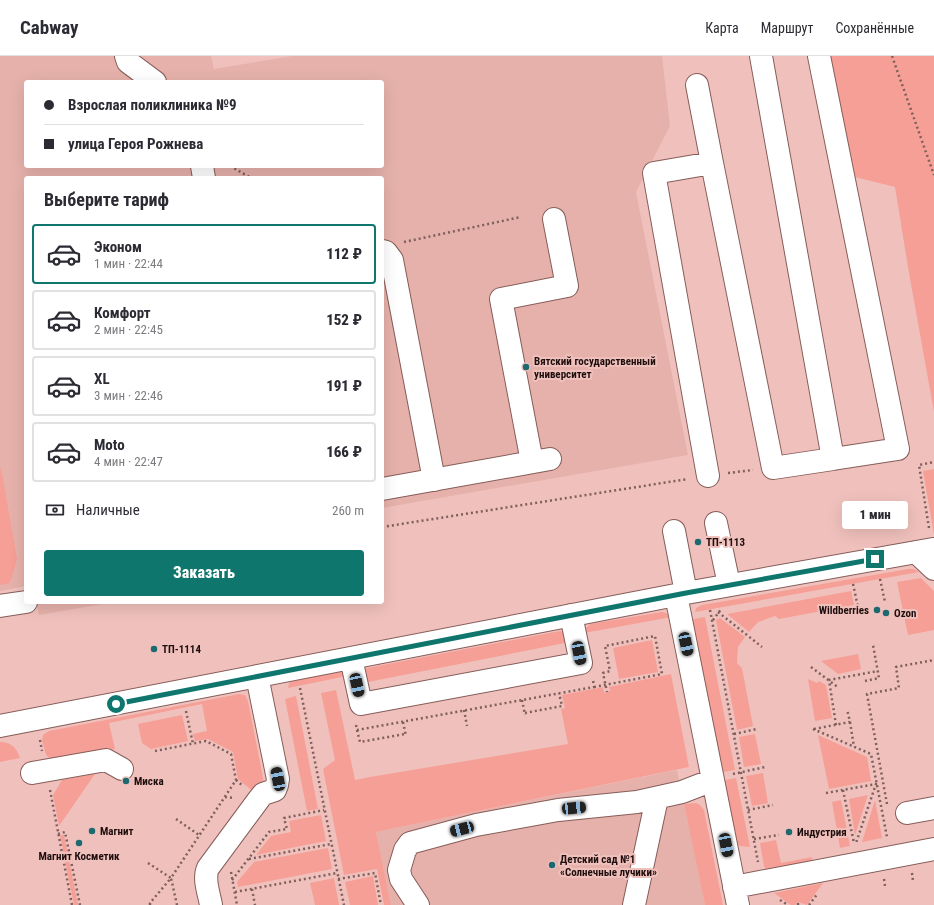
<!DOCTYPE html>
<html lang="ru">
<meta charset="utf-8">
<style>
body{margin:0;font-family:"Roboto Condensed",sans-serif;background:#f7f7f7;color:#2b2b33;height:100vh;display:flex;flex-direction:column;font-size:15px;white-space:nowrap}
*{box-sizing:border-box;margin:0}
p{font-size:13px;color:#7c7c81}
.icon{flex:none;width:22px;height:22px;fill:none;stroke:currentColor;stroke-width:2;stroke-linecap:round;stroke-linejoin:round}
.map{position:relative;flex:1;overflow:hidden}
.side{position:absolute;left:24px;top:120px;width:360px;height:428px;display:flex;flex-direction:column;background:#fff;border-radius:4px;box-shadow:0 4px 16px #0002}
.side>*{flex:none}
.guide{position:absolute;left:24px;top:24px;width:360px;height:88px;border-radius:4px;box-shadow:0 4px 16px #0002;display:grid;align-content:center;height:88px;padding:0 20px;background:#fff}
.end{position:absolute;width:18px;height:18px;margin:-9px;border:5px solid #0f766e;background:#fff;box-shadow:0 0 0 2px #fff}
.from{border-radius:50%}
.bubble{position:absolute;height:28px;border-radius:4px;background:#fff;box-shadow:0 4px 16px #0002;font-size:13px;font-weight:800;line-height:28px;text-align:center}
.car{position:absolute;width:12px;height:24px;margin:-12px -6px;border-radius:5px;box-shadow:0 0 3px 1px #0007;background:linear-gradient(#222 24%,#8ab4d8 0 40%,#222 0 76%,#8ab4d8 0 86%,#222 0)}
.guide b{display:flex;align-items:center;gap:14px;height:38px;font-size:15px}
.guide b+b{border-top:1px solid #e1e1e2}
.guide i{width:10px;height:10px;background:#2b2b33}
ul{padding:0;list-style:none}
li{display:flex;align-items:center;gap:12px;height:60px;margin:0 8px 6px;padding:0 12px;border:2px solid #e1e1e2;border-radius:4px}
li div{flex:1}
li b{display:block;font-size:15px}
li em{font-style:normal;font-weight:800}
li.on{border-color:#0f766e}
li>.icon{width:36px;height:36px;stroke-width:1.5}
h2{padding:0 20px;font-size:18px;line-height:48px}
.pay{display:flex;align-items:center;gap:10px;height:44px;padding:0 20px;font-size:15px}
.pay p{margin-inline-start:auto}
.cta{display:flex;gap:8px;margin-top:auto;padding:8px 20px}
.cta a{flex:1;height:46px;border-radius:4px;background:#0f766e;color:#fff;font-size:16px;font-weight:800;line-height:46px;text-align:center}
header{display:flex;align-items:center;gap:24px;box-sizing:border-box;height:56px;padding:0 20px;background:#fff;border-bottom:1px solid #e1e1e2}
header strong{font-size:19px}
nav{display:flex;gap:22px;margin-inline-start:auto;font-size:14px}
.map>svg:first-child{display:block}
.built{fill:#e6b1ab;fill-rule:evenodd}
.green{fill:#f59f96}
.lines{fill:none;stroke-linecap:round;stroke-linejoin:round}
.minor-casing{stroke:#855d59;stroke-width:24}
.path{stroke:#7e5f5d;stroke-width:2.5;stroke-dasharray:2 3;stroke-linecap:butt}
.minor{stroke:#fff;stroke-width:22}
.route{stroke:#0f766e;stroke-width:5}
.poi-dot{fill:#1d6971;stroke:#f0c1bc;stroke-width:1.5}
.labels{text-anchor:middle;dominant-baseline:central;stroke-width:4;stroke-linejoin:round;paint-order:stroke}
.poi-label{font-size:11px;font-weight:bold;fill:#1e0e0d;stroke:#f0c1bc;text-anchor:start}
</style>
<header>
<strong>Cabway</strong>
<nav><a>Карта</a><a>Маршрут</a><a>Сохранённые</a></nav>
</header>
<div class="map">
<svg width="934" height="849" viewBox="0 0 934 849">
<rect width="100%" height="100%" fill="#f0c1bc"/>
<!-- built -->
<path class="built" d="M0,0H211L214,13L292,0H662L670,70L636,136L688,399L382,452V122H26V530L0,535ZM26,26H382V110H26Z
M36,546H114L39,559Z
M677,714L705,849H391L376,776Z"/>
<!-- green -->
<path class="green" d="M829,0H934V356L909,217L895,131L855,121Z
M1,412L17,503L10,527L0,529V413Z
M934,413V479L923,415Z
M908,513H914L919,516L695,556L696,552L702,549Z
M921,522L934,535V574L908,579L897,526Z
M851,535L854,549L779,563L775,560L758,566L749,576L727,558Z
M662,556L666,557L672,561L584,577L585,573L590,568Z
M705,561L735,714L718,717L688,564Z
M720,562L745,581L738,591L737,607L742,612L753,670L737,674L716,564Z
M560,575L566,577L570,586L363,627V614L367,612Z
M652,584L658,616L619,623L613,592Z
M858,598L861,613L838,618L821,605Z
M340,616L345,617L347,620L288,632L289,627L292,625Z
M671,618L689,711L376,776L391,849H384L377,813L344,819L323,713L335,704L321,637L336,634L355,724L370,721L568,688L561,653L565,652L562,639L603,631L604,637L610,635L609,631Z
M808,623L817,627L819,625L826,629L832,662L815,665Z
M239,638L245,639L248,645L266,737L260,741L238,723L233,696L208,683L195,685L193,678L207,675L202,648L109,667L115,693L54,704L51,703L46,699L42,684L43,679L49,675Z
M296,640L318,753L307,755L285,643Z
M182,659L188,685L151,693L142,687L138,668Z
M755,678L761,708L744,711L739,681Z
M818,679L867,701L871,725L829,733Z
M0,686C11,686 17,692 20,702L0,706Z
M763,717L768,747L752,750L746,720Z
M95,718L59,770L53,739L62,724Z
M736,722L750,791L741,790L736,789L719,725Z
M868,739L855,779L849,743Z
M841,744L850,790L840,792L832,746Z
M875,744L882,782L862,786Z
M696,747L700,749L704,754L723,849H705L684,748Z
M321,759L326,785L256,799L271,780L291,776L289,765Z
M60,779H64L78,849H74Z
M776,784L781,807L812,801L813,809L766,814L764,810L760,787Z
M328,792L332,813L238,831L237,826L254,806Z
M373,820L378,849H350L345,826Z
M334,822L339,849H315L310,827Z
M823,827L807,849L798,846L795,849H791L774,837Z"/>
<g class="lines">
<defs>
<path id="minor" d="M126,0L128,6L155,26
M819,0L898,393L833,403
M697,29L712,107
M202,110L204,122
M382,195L386,196L392,204L434,424
M532,406L501,243L567,230L554,163
M708,420L654,117L712,107L773,412L833,403L761,0
M382,433L550,403
M716,467L729,529
M674,475L686,537
M916,496L934,513
M676,539L738,849
M0,550L26,546
M351,602L361,648L581,607L571,559
M0,670L686,537L933,493
M32,717L106,704L122,713
M907,757L934,752
M734,831L934,793
M211,849C209,837 203,823 208,812L259,743L263,738L275,734L277,729L278,723L257,620
M418,849L401,823L399,814L405,794L410,787L476,769L558,754L637,746L682,736L713,724
M634,849L657,742"/>
</defs>
<!-- minor casing -->
<use href="#minor" class="minor-casing"/>
<!-- path -->
<path class="path" d="M892,0L934,119
M230,110L251,122
M404,186L521,161
M728,417L753,414
M382,471L688,423
M929,472L919,409L934,406
M880,523L885,546
M853,528L858,551
M710,554L758,806
M718,556L762,591
M713,564L722,552
M811,611L839,632
M865,625L879,622L873,589
M594,631L662,618L655,580L605,590L610,615L603,617L607,636
M300,632L344,849
M522,644L525,659
M464,654L467,670
M186,655L193,688
M525,657L562,650L559,637
M403,666L406,680
M850,666L854,691
M356,669L357,674L594,631L593,624
M836,669L829,624L878,615
M813,673L871,698L887,781
M814,673L850,666L847,653
M357,674L360,686L405,678
M734,678L757,673
M40,684L42,695
M155,695L206,685L231,698L236,724L171,822L177,849
M733,718L765,711
M236,724L243,730
M50,734L72,849
M843,734L854,787
M826,737L876,728L856,787
M225,741L234,742
M887,748L867,638L899,632L896,611L934,604
M748,754L773,749
M176,763L199,779
M58,778L65,776L80,849
M754,783L779,779
M249,803L331,788
M148,807L171,822L150,847V849
M231,816L237,849
M912,817L913,825
M338,823L375,817L381,849
M884,823L885,830
M232,824L269,776L287,773L284,762L324,754
M252,833L255,849
M235,836L337,817
M780,844L788,849
M798,849V848L800,849
M809,849L818,837"/>
<!-- minor -->
<use href="#minor" class="minor"/>
</g>
<g class="lines">
<!-- route -->
<path class="route" d="M116,648L686,537L875,503"/>
</g>
<!-- markers -->
<g class="poi-dot">
<circle cx="526" cy="311" r="4"/>
<circle cx="698" cy="486" r="4"/>
<circle cx="877" cy="554" r="4"/>
<circle cx="886" cy="557" r="4"/>
<circle cx="154" cy="593" r="4"/>
<circle cx="126" cy="725" r="4"/>
<circle cx="92" cy="775" r="4"/>
<circle cx="789" cy="776" r="4"/>
<circle cx="79" cy="787" r="4"/>
<circle cx="552" cy="809" r="4"/>
</g>
<g class="labels">
<!-- poi labels -->
<g class="poi-label">
<text x="534" y="305">Вятский государственный<tspan x="534" dy="13">университет</tspan></text>
<text x="706" y="486">ТП-1113</text>
<text x="869" y="554" text-anchor="end">Wildberries</text>
<text x="894" y="557">Ozon</text>
<text x="162" y="593">ТП-1114</text>
<text x="134" y="725">Миска</text>
<text x="100" y="775">Магнит</text>
<text x="797" y="776">Индустрия</text>
<text x="79" y="800" text-anchor="middle">Магнит Косметик</text>
<text x="560" y="803">Детский сад №1<tspan x="560" dy="13">«Солнечные лучики»</tspan></text>
</g>
</g>
</svg>
<i class="end from" style="left:116px;top:648px"></i>
<i class="end" style="left:875px;top:503px"></i>
<div class="bubble" style="left:842px;top:445px;width:66px">1 мин</div>
<i class="car" style="left:686px;top:588px;rotate:168deg"></i>
<i class="car" style="left:579px;top:597px;rotate:169deg"></i>
<i class="car" style="left:357px;top:629px;rotate:168deg"></i>
<i class="car" style="left:278px;top:723px;rotate:349deg"></i>
<i class="car" style="left:574px;top:752px;rotate:85deg"></i>
<i class="car" style="left:462px;top:773px;rotate:255deg"></i>
<i class="car" style="left:726px;top:789px;rotate:169deg"></i>
<div class="guide">
<b><i class="from"></i>Взрослая поликлиника №9</b>
<b><i></i>улица Героя Рожнева</b>
</div>
<section class="side">
<h2>Выберите тариф</h2>
<ul>
<li class="on"><svg class="icon" aria-label="car" viewBox="0 0 24 24"><path d="M5 17H2v-5l4-1 3-4h7l3 4 3 1v5h-3M9 17h6M6 11h13"/><circle cx="7" cy="17" r="2"/><circle cx="17" cy="17" r="2"/></svg><div><b>Эконом</b><p>1 мин · 22:44</p></div><em>112 ₽</em></li>
<li><svg class="icon" aria-label="car" viewBox="0 0 24 24"><path d="M5 17H2v-5l4-1 3-4h7l3 4 3 1v5h-3M9 17h6M6 11h13"/><circle cx="7" cy="17" r="2"/><circle cx="17" cy="17" r="2"/></svg><div><b>Комфорт</b><p>2 мин · 22:45</p></div><em>152 ₽</em></li>
<li><svg class="icon" aria-label="car" viewBox="0 0 24 24"><path d="M5 17H2v-5l4-1 3-4h7l3 4 3 1v5h-3M9 17h6M6 11h13"/><circle cx="7" cy="17" r="2"/><circle cx="17" cy="17" r="2"/></svg><div><b>XL</b><p>3 мин · 22:46</p></div><em>191 ₽</em></li>
<li><svg class="icon" aria-label="car" viewBox="0 0 24 24"><path d="M5 17H2v-5l4-1 3-4h7l3 4 3 1v5h-3M9 17h6M6 11h13"/><circle cx="7" cy="17" r="2"/><circle cx="17" cy="17" r="2"/></svg><div><b>Moto</b><p>4 мин · 22:47</p></div><em>166 ₽</em></li>
</ul>
<div class="pay"><svg class="icon" aria-label="cash" viewBox="0 0 24 24"><path d="M3 7h18v10H3z"/><circle cx="12" cy="12" r="2"/></svg>Наличные<p>260 m</p></div>
<div class="cta"><a>Заказать</a></div>
</section>
</div>
